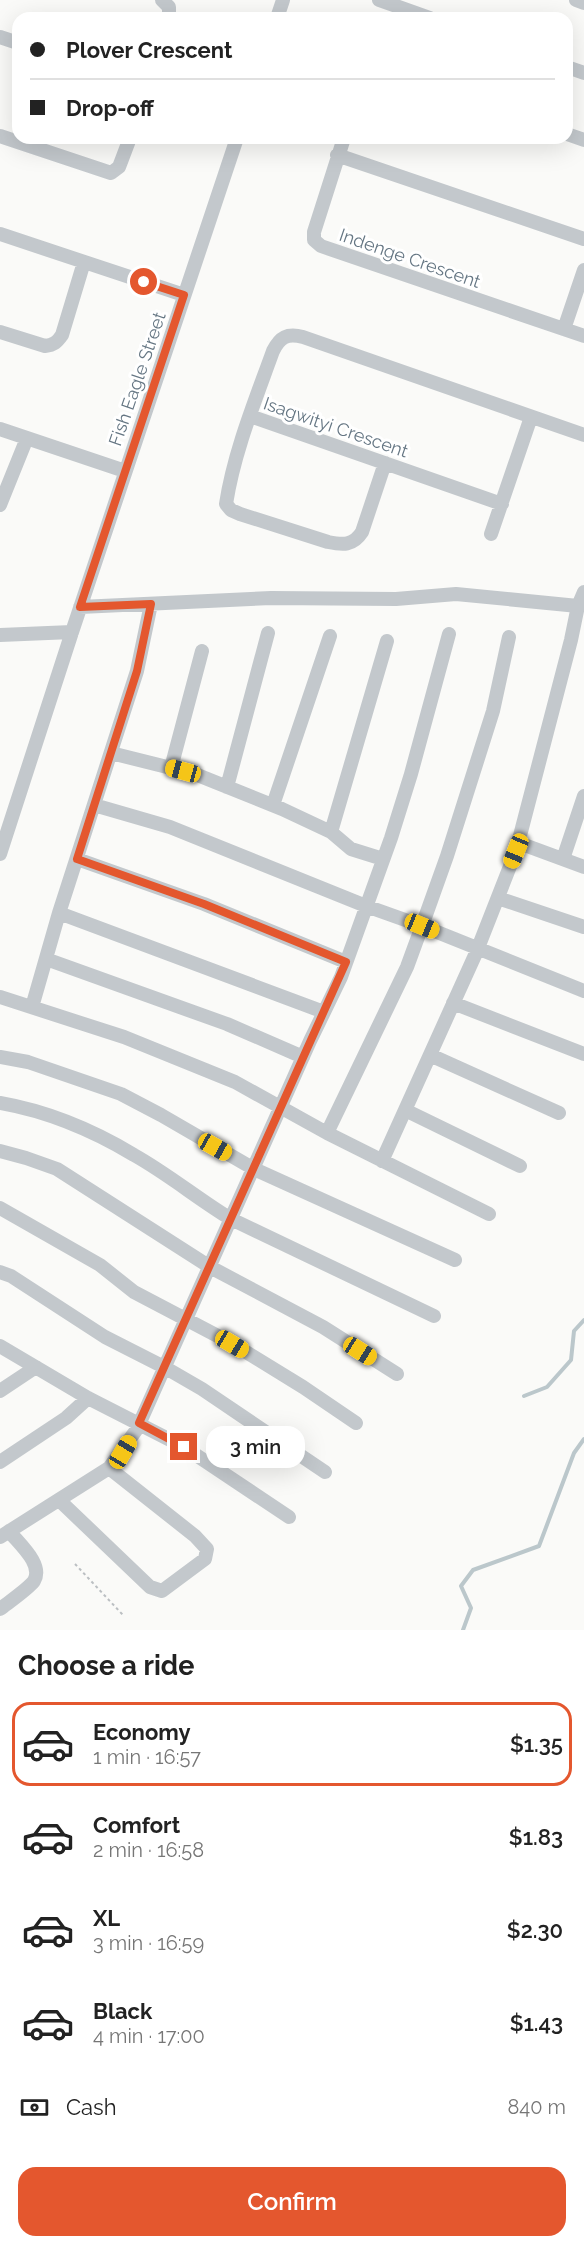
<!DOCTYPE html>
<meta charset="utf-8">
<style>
body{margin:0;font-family:Raleway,sans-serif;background:#f2f2f2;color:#222;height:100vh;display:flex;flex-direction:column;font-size:22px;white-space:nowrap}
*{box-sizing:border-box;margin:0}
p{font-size:20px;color:#767676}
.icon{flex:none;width:33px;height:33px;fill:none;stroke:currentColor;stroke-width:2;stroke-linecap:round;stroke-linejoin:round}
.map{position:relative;height:1630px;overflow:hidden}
.side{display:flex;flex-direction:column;background:#fff;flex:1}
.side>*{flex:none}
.hud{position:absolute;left:12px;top:12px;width:561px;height:132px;border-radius:18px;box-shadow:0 6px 24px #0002;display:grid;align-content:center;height:132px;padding:0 18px;background:#fff}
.end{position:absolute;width:27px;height:27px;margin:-14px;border:8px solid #e4572e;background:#fff;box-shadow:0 0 0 3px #fff}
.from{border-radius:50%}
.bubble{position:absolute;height:42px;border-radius:18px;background:#fff;box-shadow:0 6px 24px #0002;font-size:20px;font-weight:600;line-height:42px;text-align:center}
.car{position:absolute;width:18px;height:36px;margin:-18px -9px;border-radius:8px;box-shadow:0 0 4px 2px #0007;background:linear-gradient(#f5c518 24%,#345 0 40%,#f5c518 0 76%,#345 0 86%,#f5c518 0)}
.hud b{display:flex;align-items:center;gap:21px;height:57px;font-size:22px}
.hud b+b{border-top:2px solid #e0e0e0}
.hud i{width:15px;height:15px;background:#222}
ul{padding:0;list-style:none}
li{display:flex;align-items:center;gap:18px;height:84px;margin:0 12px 9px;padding:0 6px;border:3px solid transparent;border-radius:18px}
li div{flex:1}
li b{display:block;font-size:22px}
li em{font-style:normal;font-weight:600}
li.on{border-color:#e4572e}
li>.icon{width:54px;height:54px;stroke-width:1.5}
h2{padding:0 18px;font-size:27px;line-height:72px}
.pay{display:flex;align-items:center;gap:15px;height:66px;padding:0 18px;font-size:22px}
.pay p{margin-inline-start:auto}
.action{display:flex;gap:12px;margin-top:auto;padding:12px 18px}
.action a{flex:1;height:69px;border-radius:18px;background:#e4572e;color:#fff;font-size:24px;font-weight:600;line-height:69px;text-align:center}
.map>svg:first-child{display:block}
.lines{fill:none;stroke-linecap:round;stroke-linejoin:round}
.stream{stroke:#bbc7cb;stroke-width:4}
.path{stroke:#bbbfc2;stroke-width:2;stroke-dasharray:3 3;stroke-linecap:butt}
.street{stroke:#c3c8cc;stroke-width:14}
.route{stroke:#e4572e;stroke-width:8}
.labels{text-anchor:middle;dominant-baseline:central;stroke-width:6;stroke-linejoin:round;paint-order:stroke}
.street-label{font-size:18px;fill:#657683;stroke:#fff}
</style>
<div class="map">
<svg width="584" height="1630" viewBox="0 0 584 1630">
<rect width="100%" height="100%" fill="#fafaf8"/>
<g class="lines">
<!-- stream -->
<path class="stream" d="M524,1396L547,1387L571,1360L574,1331L584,1320
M463,1630L471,1608L461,1586L473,1570L539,1546L574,1453L584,1439"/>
<!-- path -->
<path class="path" d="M75,1564L123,1615"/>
<!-- street -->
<path class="street" d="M162,0L169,7V18
M379,0L430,18
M576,0L584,3
M277,18L283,0
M0,37L18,43
M567,67L584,73
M567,134L584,140
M0,136L111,173L119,167L130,138
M344,138L314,232V240L321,246L584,336
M337,155L584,239
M0,234L184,295
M564,329L584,270
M0,332L45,346C54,345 57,342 62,335L84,262
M250,416L502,504
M0,429L125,471
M385,463L362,532C353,546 343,545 328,542L240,514L231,510L226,504C234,452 255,401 273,351C280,337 287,333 303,337L584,435
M0,505L27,438
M491,534L531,417
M80,607L271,598L396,599L456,594L578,606
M0,635L72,632
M111,753L195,774L282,809L331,832L351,849L383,859
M171,768L202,651
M227,787L268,633
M94,805L170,827L366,906L422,926L584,991
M273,805L330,636
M331,832L387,641
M519,843L584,867
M0,854L72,632L237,138
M77,859L204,904L346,962
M563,859L584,796
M498,898L584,927
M59,913L324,1012
M46,959L227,1024L303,1057
M0,997L124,1037L235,1082L327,1133L489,1214
M453,1003L584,1054
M32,1007L59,913L137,671L151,604
M430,1055L559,1113
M0,1057L28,1062L121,1094L161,1115L254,1169L455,1260
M0,1103C46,1111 94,1131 134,1155C168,1174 198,1199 231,1219L434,1316
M405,1110L520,1166
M327,1133L407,967L422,926L447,856L493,711L509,637
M0,1151L26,1158L57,1169L210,1267L323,1327L397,1374
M382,1161L476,953L516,851L571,640L578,606L584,592
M0,1208L100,1265L134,1292L233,1344L303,1387L356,1423
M0,1272L11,1276L105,1337L164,1367L202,1389L325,1472
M0,1346L88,1398L184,1447L289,1517
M0,1391L36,1367
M0,1462L66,1418L88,1398
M59,1500L150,1587L162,1591L205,1559L207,1549L195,1536L109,1468
M0,1537L109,1468L137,1429L310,1041L341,977L391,838L411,774L449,634
M0,1609C9,1602 28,1589 34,1581C44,1564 18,1543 9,1531"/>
</g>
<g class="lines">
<!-- route -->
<path class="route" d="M144,282L184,295L80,607L151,604L137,671L77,859L204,904L346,962L139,1423L184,1447"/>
</g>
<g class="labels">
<!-- street labels -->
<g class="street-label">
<text transform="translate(410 258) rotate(19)">Indenge Crescent</text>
<text transform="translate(137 379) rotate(-71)">Fish Eagle Street</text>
<text transform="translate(336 427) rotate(19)">Isagwityi Crescent</text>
</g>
</g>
</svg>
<i class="end from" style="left:144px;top:282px"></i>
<i class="end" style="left:184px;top:1447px"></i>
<div class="bubble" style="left:206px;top:1426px;width:99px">3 min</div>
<i class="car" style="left:183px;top:771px;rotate:285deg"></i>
<i class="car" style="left:516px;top:851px;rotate:202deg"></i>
<i class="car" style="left:422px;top:926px;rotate:112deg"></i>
<i class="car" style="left:215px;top:1147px;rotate:119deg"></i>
<i class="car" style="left:232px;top:1344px;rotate:121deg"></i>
<i class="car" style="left:360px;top:1351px;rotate:122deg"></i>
<i class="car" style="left:123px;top:1452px;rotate:31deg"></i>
<div class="hud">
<b><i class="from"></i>Plover Crescent</b>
<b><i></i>Drop-off</b>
</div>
</div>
<section class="side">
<h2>Choose a ride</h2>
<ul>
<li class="on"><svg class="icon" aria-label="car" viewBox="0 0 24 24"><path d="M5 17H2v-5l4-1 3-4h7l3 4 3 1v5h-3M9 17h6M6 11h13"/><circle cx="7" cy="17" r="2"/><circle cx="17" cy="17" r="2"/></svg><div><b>Economy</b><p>1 min · 16:57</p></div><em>$1.35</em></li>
<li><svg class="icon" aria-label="car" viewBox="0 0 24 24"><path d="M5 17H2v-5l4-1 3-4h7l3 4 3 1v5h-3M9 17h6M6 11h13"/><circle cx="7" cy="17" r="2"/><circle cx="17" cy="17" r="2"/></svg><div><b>Comfort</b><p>2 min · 16:58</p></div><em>$1.83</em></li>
<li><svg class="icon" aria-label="car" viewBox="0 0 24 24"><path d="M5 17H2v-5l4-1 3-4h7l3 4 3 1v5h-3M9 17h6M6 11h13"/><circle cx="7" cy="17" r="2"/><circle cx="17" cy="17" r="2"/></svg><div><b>XL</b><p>3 min · 16:59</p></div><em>$2.30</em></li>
<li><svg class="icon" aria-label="car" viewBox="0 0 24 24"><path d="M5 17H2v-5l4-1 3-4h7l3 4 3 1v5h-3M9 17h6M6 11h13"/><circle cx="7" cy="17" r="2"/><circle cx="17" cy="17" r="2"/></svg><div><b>Black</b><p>4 min · 17:00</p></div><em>$1.43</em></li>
</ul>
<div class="pay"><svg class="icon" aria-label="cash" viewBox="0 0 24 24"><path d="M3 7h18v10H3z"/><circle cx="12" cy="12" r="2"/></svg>Cash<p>840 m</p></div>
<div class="action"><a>Confirm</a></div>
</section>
